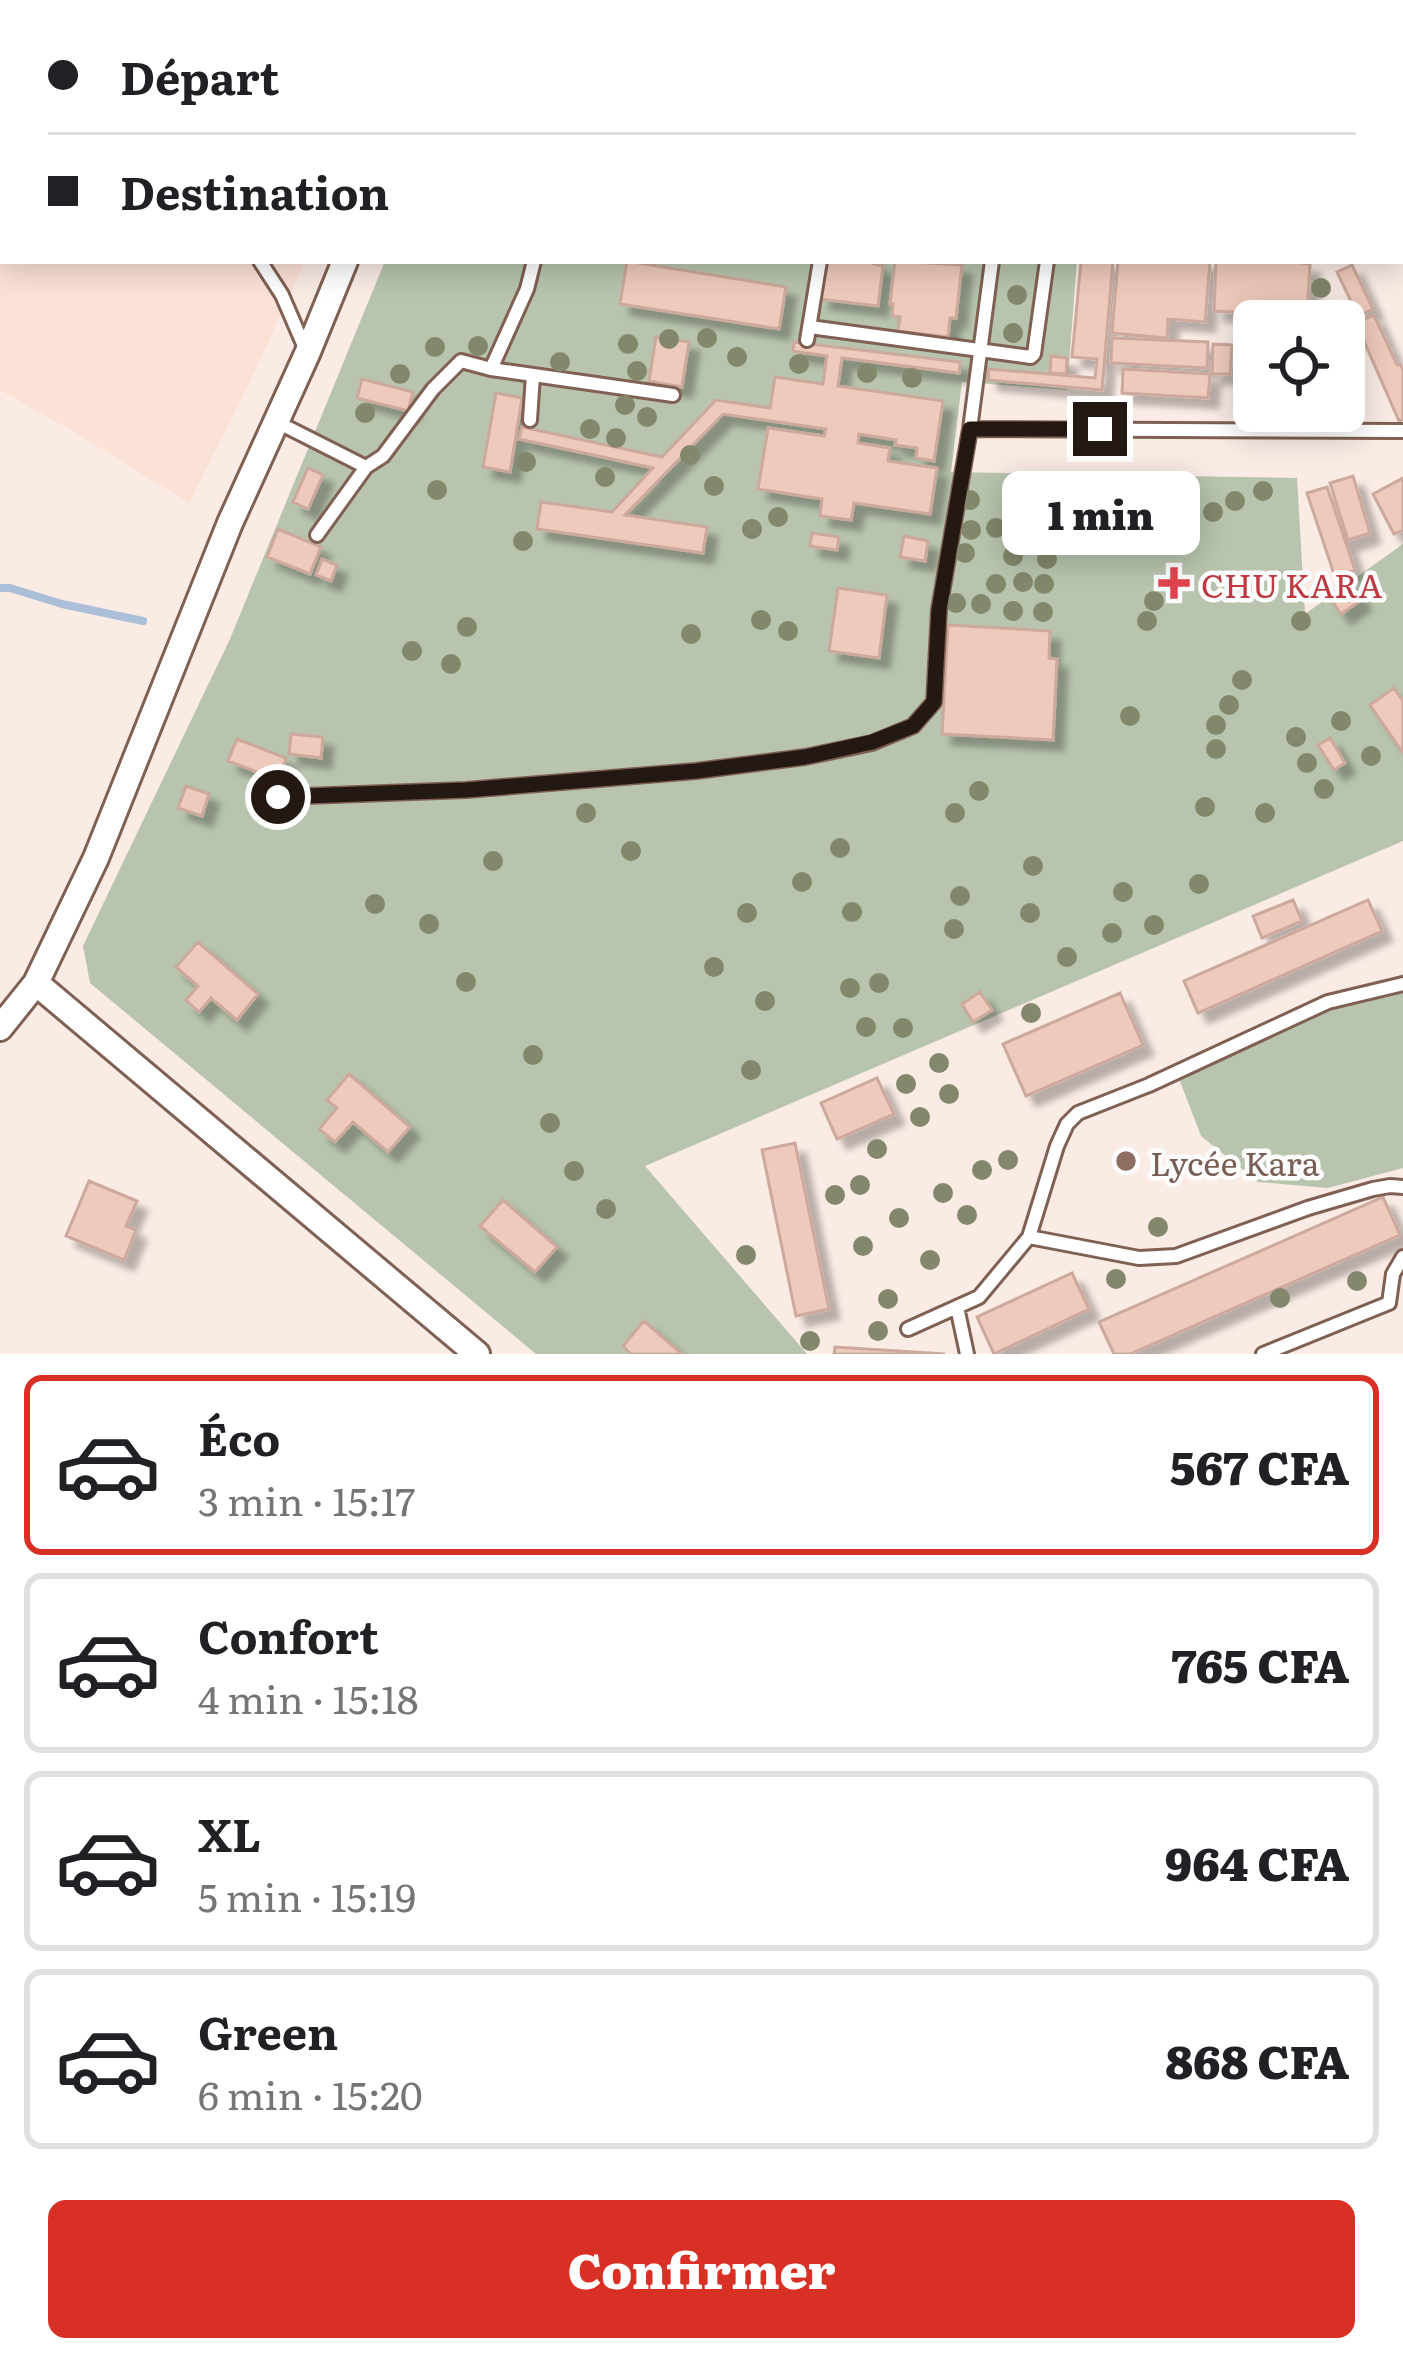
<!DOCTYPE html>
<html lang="fr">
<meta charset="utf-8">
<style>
body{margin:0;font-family:Literata,serif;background:#f6f6f6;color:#202124;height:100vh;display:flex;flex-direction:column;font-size:45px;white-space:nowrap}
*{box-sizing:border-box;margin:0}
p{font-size:39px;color:#757577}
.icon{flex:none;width:66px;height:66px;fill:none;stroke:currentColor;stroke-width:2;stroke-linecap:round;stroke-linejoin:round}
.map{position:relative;height:1354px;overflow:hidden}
.drawer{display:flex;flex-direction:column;background:#fff;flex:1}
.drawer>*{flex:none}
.guide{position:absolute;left:0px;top:0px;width:1404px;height:264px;box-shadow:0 6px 30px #0003;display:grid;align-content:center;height:264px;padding:0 48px;background:#fff}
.fabs{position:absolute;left:1233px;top:300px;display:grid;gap:24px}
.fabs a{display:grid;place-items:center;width:132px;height:132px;border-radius:18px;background:#fff;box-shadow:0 6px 30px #0003;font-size:60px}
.end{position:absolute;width:54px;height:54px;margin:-27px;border:15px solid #241813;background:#fff;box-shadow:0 0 0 6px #fff}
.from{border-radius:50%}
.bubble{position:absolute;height:84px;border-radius:18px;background:#fff;box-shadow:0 6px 30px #0003;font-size:39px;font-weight:800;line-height:84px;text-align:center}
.guide b{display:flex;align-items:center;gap:42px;height:114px;font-size:45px}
.guide b+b{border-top:3px solid #e0e0e0}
.guide i{width:30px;height:30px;background:#202124}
ul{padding:21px 0 0;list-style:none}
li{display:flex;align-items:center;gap:36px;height:180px;margin:0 24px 18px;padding:0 24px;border:6px solid #e0e0e0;border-radius:18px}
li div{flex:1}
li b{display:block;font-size:45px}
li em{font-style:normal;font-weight:800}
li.on{border-color:#d93025}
li>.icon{width:108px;height:108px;stroke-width:1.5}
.button{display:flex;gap:24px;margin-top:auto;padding:24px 48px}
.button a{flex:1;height:138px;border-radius:18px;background:#d93025;color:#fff;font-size:48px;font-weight:800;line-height:138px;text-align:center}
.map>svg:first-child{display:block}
.built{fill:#fce1d6}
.green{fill:#b8c4ad}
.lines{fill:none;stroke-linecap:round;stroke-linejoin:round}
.stream{stroke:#abbfd9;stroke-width:8}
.building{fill:#eecabc;stroke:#cca99c;stroke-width:3;filter:url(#shadow)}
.lane-casing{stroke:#7f6053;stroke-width:18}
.street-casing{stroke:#7f6053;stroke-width:30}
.secondary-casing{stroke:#7f6053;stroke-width:39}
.lane{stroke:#fff;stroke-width:12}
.street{stroke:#fff;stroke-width:24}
.secondary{stroke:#fff;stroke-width:33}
.tree{fill:#83876b}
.route{stroke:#241813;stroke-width:15}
.health-dot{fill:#e0444e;stroke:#fcfcfc;stroke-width:4.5}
.education-dot{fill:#8d6e63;stroke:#fcfcfc;stroke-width:4.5}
.labels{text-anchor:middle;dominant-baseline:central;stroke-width:9;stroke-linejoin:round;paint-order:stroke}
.health-label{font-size:33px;fill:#be3a42;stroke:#fcfcfc;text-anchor:start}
.education-label{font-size:33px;fill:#785e54;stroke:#fcfcfc;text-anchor:start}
</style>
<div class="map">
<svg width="1403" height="1354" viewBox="0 0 1403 1354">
<defs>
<filter id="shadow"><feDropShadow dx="10" dy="10" stdDeviation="3" flood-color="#0004"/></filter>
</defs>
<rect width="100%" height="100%" fill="#faebe5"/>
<!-- built -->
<path class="built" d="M0,0H167L170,3H3V261H305L250,382L189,503L76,433L0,390Z"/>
<!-- green -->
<path class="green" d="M491,0H1281L1282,3H490Z
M385,261H1077L1067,390L962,382L951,472L1297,478L1305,614L1403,544V841L645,1166L807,1354H536L90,983L83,946L230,639Z
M1403,974V1168L1328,1188L1258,1182L1201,1136L1175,1068Z"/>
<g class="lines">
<!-- stream -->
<path class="stream" d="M0,588H10L62,604L143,621"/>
</g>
<!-- building -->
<path class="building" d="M22,0H85L88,3H25Z
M517,0H586L585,3H516Z
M941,0H995V3H941Z
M1188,0H1261L1262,3H1189Z
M627,261L786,287L779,329L620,304Z
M825,261H874V264L883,266L878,306L820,299Z
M895,261L962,265L956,318H950L948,337L898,331L900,317L892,316L893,304H890Z
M1081,261H1113L1102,390L988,380L989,369L1095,378L1097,359L1072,357Z
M1118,261H1210L1205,322L1168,319L1167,338L1112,333Z
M1216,261H1285L1310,264L1307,316L1214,311Z
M1352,265L1373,309L1358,316L1337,272Z
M1374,315L1397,365L1400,364L1403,370V419L1399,421L1356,323Z
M1249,317L1308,319V321H1254V358H1247Z
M656,337L689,342L682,387L649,381Z
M1112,338L1208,342L1207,368L1111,363Z
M794,342L960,362L959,373L842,358L838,386L943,401L934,461L916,458L917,448L895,445L896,440L859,434L858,443L890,448L888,461L937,468L930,514L854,503L851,520L820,516L822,499L758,489L768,428L824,436L826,429L723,414L625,515L707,527L703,553L537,529L541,502L612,512L653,468L519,439L522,427L662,457L716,400L770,408L775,377L823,384L827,356L793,351Z
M1213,344L1232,345L1230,374H1212Z
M1051,356L1067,358L1066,374L1050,373Z
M1123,369L1210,374L1208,398L1122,393Z
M362,379L413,392L408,411L357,398Z
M496,393L522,398L510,472L483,467Z
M308,468L323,475L308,509L293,502Z
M1353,476L1370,533L1348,540L1330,483Z
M1403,478V530L1394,534L1373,494Z
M1327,487L1355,570L1335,577L1307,493Z
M278,529L321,547L310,574L267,557Z
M812,533L839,537L837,550L810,546Z
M904,536L928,541L925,561L900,557Z
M322,559L337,565L331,581L316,575Z
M1349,582L1361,600L1341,614L1328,595Z
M838,588L887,595L879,658L829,651Z
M948,625L1050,631L1049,658L1057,659L1053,740L942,734Z
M1394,688L1403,701V753L1370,705Z
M291,734L323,737L321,758L289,754Z
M1330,738L1345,763L1334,770L1318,745Z
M237,739L286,758L278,780L228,761Z
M186,786L209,794L202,816L178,808Z
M1293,900L1302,921L1262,938L1253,916Z
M1368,900L1382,931L1198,1013L1184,981Z
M198,942L258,994L237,1020L211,998L199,1012L186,1000L198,986L176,967Z
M980,992L992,1010L973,1022L962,1004Z
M1120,993L1143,1045L1026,1096L1003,1044Z
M349,1074L410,1127L388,1152L353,1122L335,1142L319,1129L337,1108L327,1100Z
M877,1078L894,1114L837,1139L821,1103Z
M795,1143L829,1309L796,1316L762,1150Z
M89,1181L137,1201L126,1226L136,1230L124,1260L66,1236Z
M1383,1197L1400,1235L1130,1354H1114L1099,1322Z
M503,1200L557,1247L535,1272L480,1226Z
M1072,1273L1089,1309L994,1354L977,1317Z
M644,1321L682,1354H631L623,1346Z
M835,1347L945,1354H834Z"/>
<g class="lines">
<defs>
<path id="lane" d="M1,0L3,3
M337,3V0
M778,3L779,0
M1031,3L1032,0
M260,261L282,295L307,353
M810,327L1031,357L1034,354L1047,261
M807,340L820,261
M491,369L527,289L534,261
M530,420L533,375
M277,422L366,467
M970,429L1403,431
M317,535L366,467L383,456L433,389L461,361L491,369L673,395
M279,797L466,790L696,771L805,757L872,743L913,726L934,702L939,610L970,429L992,261
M1029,1237L1139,1258L1176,1256L1308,1208L1373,1189L1390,1186L1403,1187
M957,1307L967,1354
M908,1329L979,1297L1029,1237L1057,1146L1067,1124L1078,1113L1149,1085L1328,1002L1403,984
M1263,1354L1389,1303L1393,1274L1403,1257"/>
<path id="street" d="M192,0L195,3
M457,3L458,0
M36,983L477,1354
M0,1028L36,983L96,858L230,523L307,354L345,261"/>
<path id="secondary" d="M1313,0L1315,3
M1401,196L1403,200"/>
</defs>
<!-- lane casing -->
<use href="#lane" class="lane-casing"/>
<!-- street casing -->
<use href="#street" class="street-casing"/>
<!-- secondary casing -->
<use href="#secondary" class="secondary-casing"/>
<!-- lane -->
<use href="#lane" class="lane"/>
<!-- street -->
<use href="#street" class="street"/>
<!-- secondary -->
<use href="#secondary" class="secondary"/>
</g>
<!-- trees -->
<g class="tree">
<circle cx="1321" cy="288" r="10"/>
<circle cx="1017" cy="295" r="10"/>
<circle cx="1013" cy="333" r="10"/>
<circle cx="707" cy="338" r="10"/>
<circle cx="669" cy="339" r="10"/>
<circle cx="628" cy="344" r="10"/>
<circle cx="478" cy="346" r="10"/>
<circle cx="435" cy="347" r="10"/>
<circle cx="737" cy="357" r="10"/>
<circle cx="560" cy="362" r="10"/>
<circle cx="799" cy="364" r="10"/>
<circle cx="637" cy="371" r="10"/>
<circle cx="867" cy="373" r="10"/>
<circle cx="400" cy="374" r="10"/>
<circle cx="912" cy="378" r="10"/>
<circle cx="625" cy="405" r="10"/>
<circle cx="365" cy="413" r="10"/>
<circle cx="647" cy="417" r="10"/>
<circle cx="590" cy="429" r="10"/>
<circle cx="616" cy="438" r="10"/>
<circle cx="690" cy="455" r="10"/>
<circle cx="526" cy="462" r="10"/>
<circle cx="605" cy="477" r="10"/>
<circle cx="714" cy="486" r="10"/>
<circle cx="437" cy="490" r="10"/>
<circle cx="1263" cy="491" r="10"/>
<circle cx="970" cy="500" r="10"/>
<circle cx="1013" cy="501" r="10"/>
<circle cx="1235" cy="501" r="10"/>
<circle cx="1044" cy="503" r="10"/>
<circle cx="1213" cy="512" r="10"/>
<circle cx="778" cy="517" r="10"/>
<circle cx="996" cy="528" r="10"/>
<circle cx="1019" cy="528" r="10"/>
<circle cx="752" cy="529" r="10"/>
<circle cx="971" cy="530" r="10"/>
<circle cx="1046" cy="530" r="10"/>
<circle cx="1158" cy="538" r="10"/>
<circle cx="523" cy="541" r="10"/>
<circle cx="965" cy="553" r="10"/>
<circle cx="1013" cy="556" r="10"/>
<circle cx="1047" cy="559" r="10"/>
<circle cx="1023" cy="582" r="10"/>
<circle cx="996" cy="584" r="10"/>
<circle cx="1044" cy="584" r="10"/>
<circle cx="1154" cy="601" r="10"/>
<circle cx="956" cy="603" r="10"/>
<circle cx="981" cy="604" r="10"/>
<circle cx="1013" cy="611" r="10"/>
<circle cx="1043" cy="612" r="10"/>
<circle cx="761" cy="620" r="10"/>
<circle cx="1147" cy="621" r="10"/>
<circle cx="1301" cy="621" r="10"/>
<circle cx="467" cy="627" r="10"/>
<circle cx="788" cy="631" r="10"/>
<circle cx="691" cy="634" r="10"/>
<circle cx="412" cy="651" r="10"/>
<circle cx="451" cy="664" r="10"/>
<circle cx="1242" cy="680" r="10"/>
<circle cx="1229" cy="705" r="10"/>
<circle cx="1130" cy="716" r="10"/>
<circle cx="1341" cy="721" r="10"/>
<circle cx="1216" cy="725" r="10"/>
<circle cx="1296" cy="737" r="10"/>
<circle cx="1216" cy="749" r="10"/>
<circle cx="1371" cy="756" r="10"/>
<circle cx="1307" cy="763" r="10"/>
<circle cx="1324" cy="789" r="10"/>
<circle cx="979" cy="791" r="10"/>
<circle cx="1205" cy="807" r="10"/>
<circle cx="586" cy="813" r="10"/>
<circle cx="955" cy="813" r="10"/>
<circle cx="1265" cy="813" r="10"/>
<circle cx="840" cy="848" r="10"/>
<circle cx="631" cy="851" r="10"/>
<circle cx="493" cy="861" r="10"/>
<circle cx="1033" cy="866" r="10"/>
<circle cx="802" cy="882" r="10"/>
<circle cx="1199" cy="884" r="10"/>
<circle cx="1123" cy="892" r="10"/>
<circle cx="960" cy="896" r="10"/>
<circle cx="375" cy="904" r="10"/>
<circle cx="852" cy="912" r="10"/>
<circle cx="747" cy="913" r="10"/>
<circle cx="1030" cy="913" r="10"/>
<circle cx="429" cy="924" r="10"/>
<circle cx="1154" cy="925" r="10"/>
<circle cx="954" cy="929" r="10"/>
<circle cx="1112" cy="933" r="10"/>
<circle cx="1067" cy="957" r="10"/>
<circle cx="714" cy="967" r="10"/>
<circle cx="466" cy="982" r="10"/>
<circle cx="879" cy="983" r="10"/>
<circle cx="850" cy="988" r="10"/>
<circle cx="765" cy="1001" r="10"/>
<circle cx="1031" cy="1013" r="10"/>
<circle cx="866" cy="1027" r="10"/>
<circle cx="903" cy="1028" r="10"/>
<circle cx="533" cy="1055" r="10"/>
<circle cx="939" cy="1063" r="10"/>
<circle cx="751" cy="1070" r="10"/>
<circle cx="906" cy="1084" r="10"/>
<circle cx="949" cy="1094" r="10"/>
<circle cx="920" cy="1117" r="10"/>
<circle cx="550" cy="1123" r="10"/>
<circle cx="877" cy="1149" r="10"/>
<circle cx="1008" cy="1160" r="10"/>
<circle cx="982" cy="1170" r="10"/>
<circle cx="574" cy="1171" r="10"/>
<circle cx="860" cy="1185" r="10"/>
<circle cx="943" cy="1193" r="10"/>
<circle cx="835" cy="1195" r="10"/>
<circle cx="606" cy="1209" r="10"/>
<circle cx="967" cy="1215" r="10"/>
<circle cx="899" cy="1218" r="10"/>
<circle cx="1158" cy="1227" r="10"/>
<circle cx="863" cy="1246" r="10"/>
<circle cx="746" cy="1255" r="10"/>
<circle cx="930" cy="1260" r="10"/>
<circle cx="1116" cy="1279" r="10"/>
<circle cx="1357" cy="1281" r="10"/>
<circle cx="1280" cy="1298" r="10"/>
<circle cx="888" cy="1299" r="10"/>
<circle cx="878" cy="1331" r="10"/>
<circle cx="810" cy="1341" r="10"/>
</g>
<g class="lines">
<!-- route -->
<path class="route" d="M278,797L466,790L696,771L805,757L872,742L913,726L934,702L939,610L970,429H1100"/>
</g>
<!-- markers -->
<path class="health-dot" d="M1168 565h12v12h12v12h-12v12h-12v-12h-12v-12h12z"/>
<circle class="education-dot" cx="1126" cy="1161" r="12"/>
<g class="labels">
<!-- health labels -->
<g class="health-label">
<text x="1201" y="583">CHU KARA</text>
</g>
<!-- education labels -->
<g class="education-label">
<text x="1150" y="1161">Lycée Kara</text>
</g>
</g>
</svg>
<div class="fabs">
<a><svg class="icon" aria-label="locate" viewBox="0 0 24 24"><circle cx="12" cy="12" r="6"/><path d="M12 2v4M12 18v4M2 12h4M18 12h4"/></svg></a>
</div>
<i class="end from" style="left:278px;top:797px"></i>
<i class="end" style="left:1100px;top:429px"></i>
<div class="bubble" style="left:1002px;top:471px;width:198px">1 min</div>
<div class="guide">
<b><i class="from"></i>Départ</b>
<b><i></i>Destination</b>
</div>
</div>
<section class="drawer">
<ul>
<li class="on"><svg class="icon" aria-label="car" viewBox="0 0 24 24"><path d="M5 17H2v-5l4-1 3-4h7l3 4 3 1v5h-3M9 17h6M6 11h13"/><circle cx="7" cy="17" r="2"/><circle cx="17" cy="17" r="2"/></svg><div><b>Éco</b><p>3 min · 15:17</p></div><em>567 CFA</em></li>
<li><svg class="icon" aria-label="car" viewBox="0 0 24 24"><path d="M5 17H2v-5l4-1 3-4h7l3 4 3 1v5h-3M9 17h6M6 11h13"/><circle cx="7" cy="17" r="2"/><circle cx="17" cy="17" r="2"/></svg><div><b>Confort</b><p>4 min · 15:18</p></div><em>765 CFA</em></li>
<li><svg class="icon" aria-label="car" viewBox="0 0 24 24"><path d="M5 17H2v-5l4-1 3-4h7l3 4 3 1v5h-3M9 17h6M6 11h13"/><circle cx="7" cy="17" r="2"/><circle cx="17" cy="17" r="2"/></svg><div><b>XL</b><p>5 min · 15:19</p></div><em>964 CFA</em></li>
<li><svg class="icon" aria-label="car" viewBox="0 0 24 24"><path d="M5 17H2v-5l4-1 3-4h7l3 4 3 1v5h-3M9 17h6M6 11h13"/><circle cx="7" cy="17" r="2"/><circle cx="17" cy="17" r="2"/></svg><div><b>Green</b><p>6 min · 15:20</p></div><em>868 CFA</em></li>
</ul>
<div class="button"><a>Confirmer</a></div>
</section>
